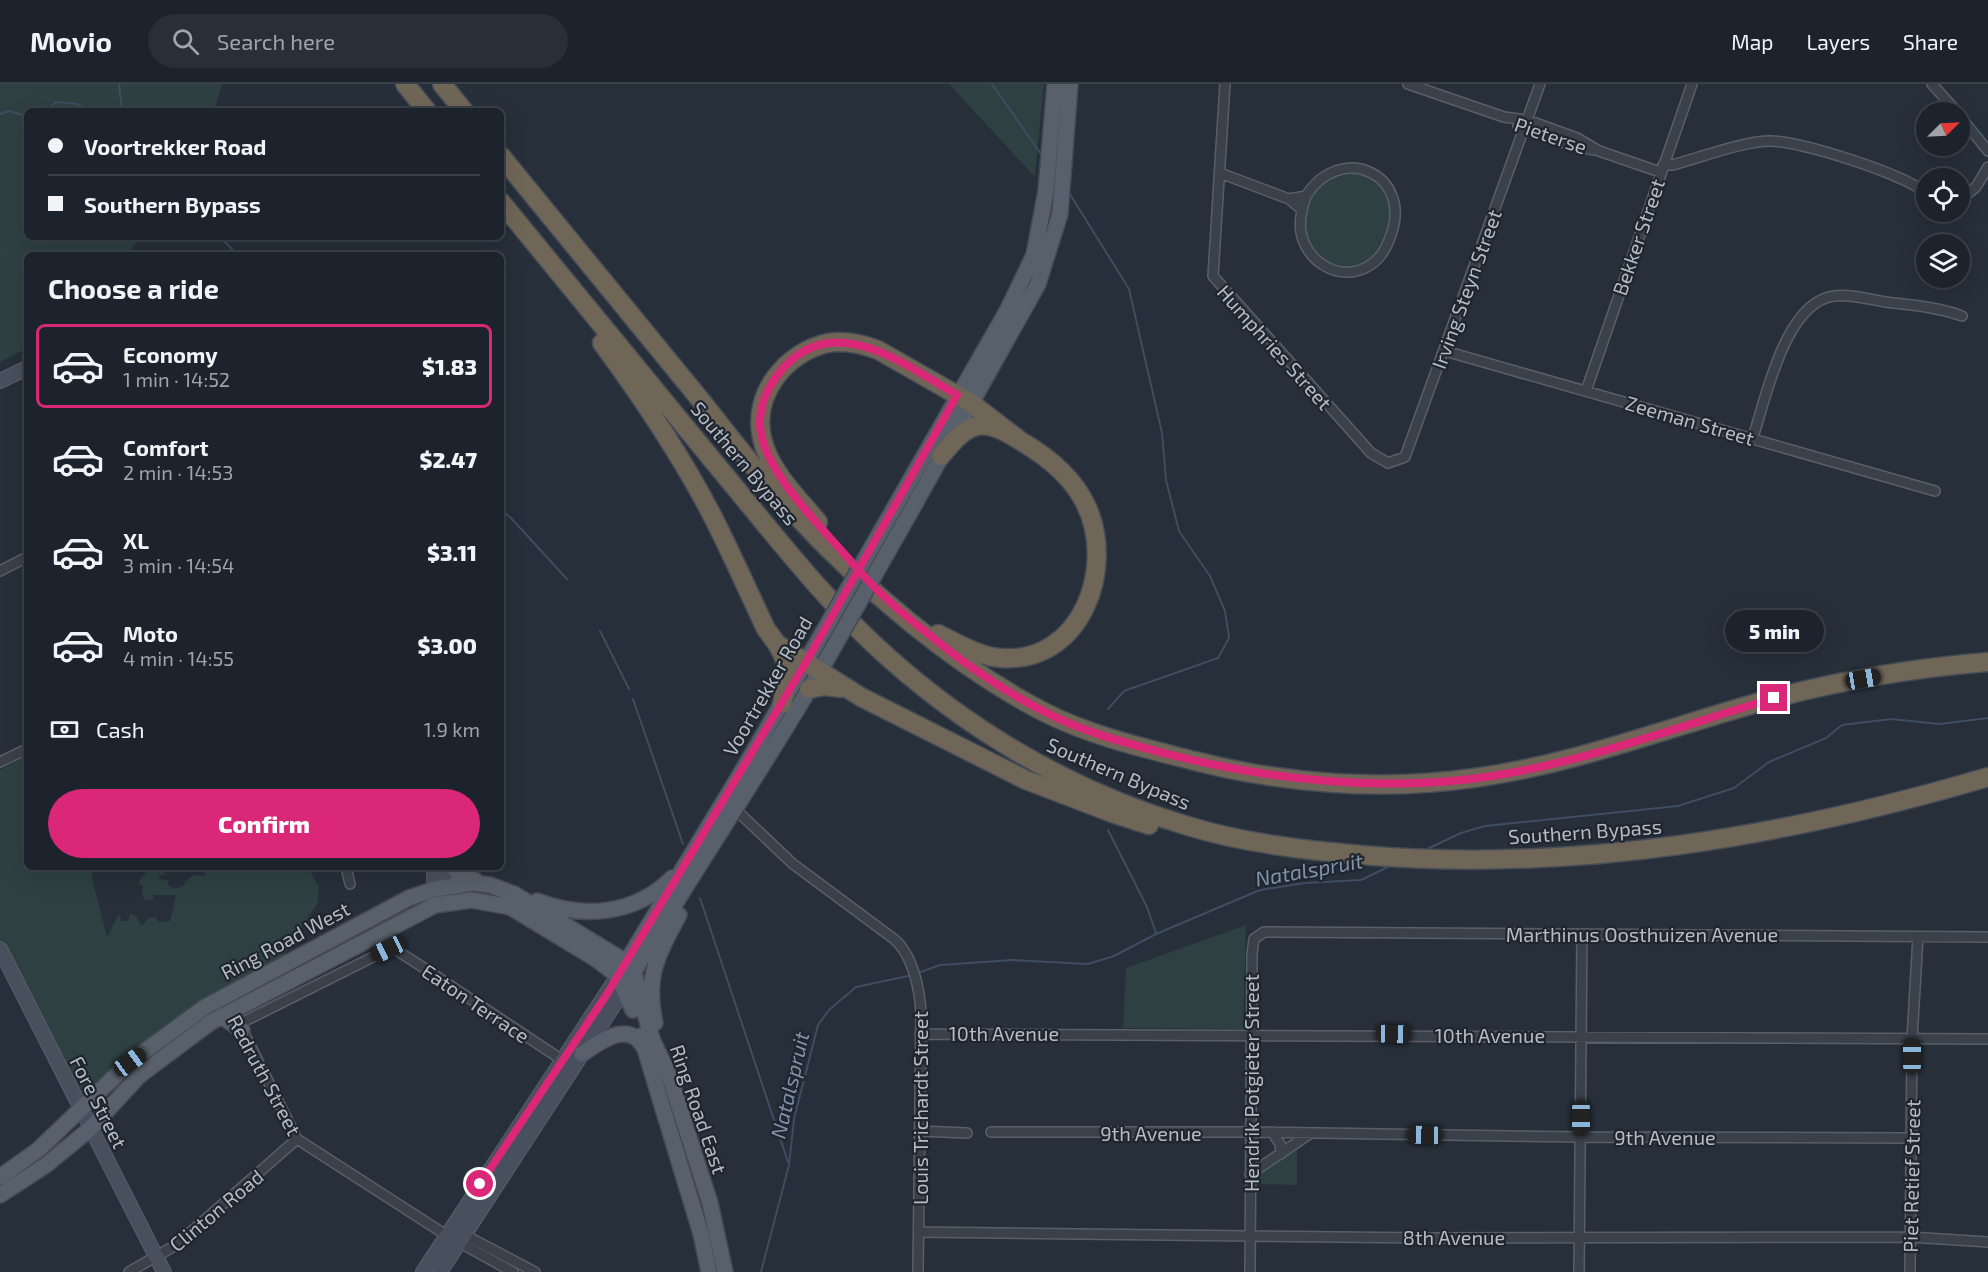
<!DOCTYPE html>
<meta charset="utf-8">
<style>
body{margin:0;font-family:"Exo 2",sans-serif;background:#292f38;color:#f1f3f6;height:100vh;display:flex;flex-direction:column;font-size:22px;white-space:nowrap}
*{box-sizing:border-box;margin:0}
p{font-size:20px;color:#a0a4a9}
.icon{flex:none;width:33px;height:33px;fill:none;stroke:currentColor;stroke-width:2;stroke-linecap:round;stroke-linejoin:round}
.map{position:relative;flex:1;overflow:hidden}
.panel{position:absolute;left:24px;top:168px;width:480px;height:618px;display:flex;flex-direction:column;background:#1c232c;border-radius:9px;box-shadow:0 6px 24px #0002,0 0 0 2px #3a4048}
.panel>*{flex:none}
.top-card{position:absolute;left:24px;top:24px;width:480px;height:132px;border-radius:9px;box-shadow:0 6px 24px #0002,0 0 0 2px #3a4048;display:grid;align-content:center;height:132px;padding:0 24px;background:#1c232c}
.needle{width:39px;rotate:66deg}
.tools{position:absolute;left:1916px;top:18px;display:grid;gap:12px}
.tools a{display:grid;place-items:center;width:54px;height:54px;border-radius:50%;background:#1c232c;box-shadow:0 6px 24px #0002,0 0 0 2px #3a4048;font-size:30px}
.end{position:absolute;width:27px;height:27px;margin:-14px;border:8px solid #db2777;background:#fff;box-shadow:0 0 0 3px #fff}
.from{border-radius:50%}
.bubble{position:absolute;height:42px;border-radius:21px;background:#1c232c;box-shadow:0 6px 24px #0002,0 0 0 2px #3a4048;font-size:20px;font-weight:800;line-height:42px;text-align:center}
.car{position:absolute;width:18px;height:36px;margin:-18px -9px;border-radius:8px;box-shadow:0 0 4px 2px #0007;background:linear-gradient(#222 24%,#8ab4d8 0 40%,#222 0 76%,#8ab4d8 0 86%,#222 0)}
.top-card b{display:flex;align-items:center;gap:21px;height:57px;font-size:22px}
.top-card b+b{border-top:2px solid #3a4048}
.top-card i{width:15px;height:15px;background:#f1f3f6}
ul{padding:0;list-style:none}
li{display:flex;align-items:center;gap:18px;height:84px;margin:0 12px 9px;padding:0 12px;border:3px solid transparent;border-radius:9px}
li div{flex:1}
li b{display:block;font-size:22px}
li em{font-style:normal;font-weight:800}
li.on{border-color:#db2777}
li>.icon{width:54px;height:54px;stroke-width:1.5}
h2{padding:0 24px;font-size:27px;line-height:72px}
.pay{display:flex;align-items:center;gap:15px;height:66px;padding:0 24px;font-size:22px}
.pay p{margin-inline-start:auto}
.button{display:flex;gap:12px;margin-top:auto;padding:12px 24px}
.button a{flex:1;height:69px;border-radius:36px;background:#db2777;color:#fff;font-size:24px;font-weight:800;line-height:69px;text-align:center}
header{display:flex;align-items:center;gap:36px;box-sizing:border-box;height:84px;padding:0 30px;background:#1c232c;border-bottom:2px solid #3a4048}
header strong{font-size:28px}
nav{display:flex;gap:33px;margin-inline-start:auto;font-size:21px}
.search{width:420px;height:54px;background:#292f38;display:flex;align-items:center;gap:15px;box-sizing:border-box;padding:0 21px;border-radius:33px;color:#a0a4a9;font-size:22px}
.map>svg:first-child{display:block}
.green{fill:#2e4041}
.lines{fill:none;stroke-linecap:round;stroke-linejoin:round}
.stream{stroke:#3e4d61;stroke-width:2}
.street-casing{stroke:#585f69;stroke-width:12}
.secondary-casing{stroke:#585f69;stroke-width:16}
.primary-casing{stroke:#434a54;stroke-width:18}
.highway-casing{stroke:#454c56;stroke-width:21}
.street{stroke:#3a414b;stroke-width:9}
.secondary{stroke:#48505d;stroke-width:14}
.primary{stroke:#58606b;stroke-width:15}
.highway{stroke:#706658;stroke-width:18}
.primary-bridge-casing{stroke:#434a54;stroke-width:18;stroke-linecap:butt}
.primary-bridge{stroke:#58606b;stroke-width:15}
.route{stroke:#db2777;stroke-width:8}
.labels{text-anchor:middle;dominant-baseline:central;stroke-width:4.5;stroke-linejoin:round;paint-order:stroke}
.street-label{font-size:20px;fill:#b6bcc6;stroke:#1f2630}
.water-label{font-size:21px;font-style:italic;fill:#8193aa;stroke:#1f2630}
</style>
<header>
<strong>Movio</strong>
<div class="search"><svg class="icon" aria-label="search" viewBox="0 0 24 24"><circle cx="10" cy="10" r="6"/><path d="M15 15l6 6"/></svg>Search here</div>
<nav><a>Map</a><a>Layers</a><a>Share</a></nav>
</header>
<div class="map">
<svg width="1988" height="1188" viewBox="0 0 1988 1188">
<rect width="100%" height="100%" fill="#262f3a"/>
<!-- green -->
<path class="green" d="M0,0H222L214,27H27V153H140L127,171H27V264L0,278Z
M949,0H1044L1035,92H1034Z
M1353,88C1360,91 1368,92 1375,96C1399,112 1392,140 1382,163C1378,173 1368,180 1358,183C1302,204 1276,95 1353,88Z
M27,672V783H102L91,790L107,853L119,830L122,837H128L130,830L135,831L142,842L148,834L156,833L159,838L170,837L176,811H153L154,815L145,817L142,811L143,802L138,799L150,783H163L165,790L159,792V795L167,796L169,802L175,805L184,802L185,798L193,791L204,792L207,783H308L319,804L317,820L284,871L207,913L135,965L82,1024L0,865V686Z
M1246,841L1243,945L1123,944L1126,884Z
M1297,1060V1101L1256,1100V1089Z"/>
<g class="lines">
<!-- stream -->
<path class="stream" d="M119,0L122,27
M992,0L1041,70
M47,27L56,18L77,20L91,27
M0,30L9,27L27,32
M1068,107L1129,205L1162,349L1166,396L1179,447L1210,492L1225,527L1229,554L1218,574L1124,607L1108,625
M220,153L232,165
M501,426L510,433L567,495
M600,547L629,605
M633,615L683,760
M1108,746L1147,823L1156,849
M1425,766L1461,749L1485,742L1678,722L1734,704L1769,678L1826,654L1842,641L1891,635L1940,640L1988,634
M700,814L788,1078
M918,889L940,881L1013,876L1088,880L1114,872L1156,850L1260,806L1305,799L1361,796L1392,781
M761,1188L789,1081L794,1035L818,941L829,926L856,903L913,891"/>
<defs>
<path id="street" d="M1225,0L1213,192L1371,369L1388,379L1405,373L1540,0
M1408,0L1504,33L1527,36L1577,54L1599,67L1660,88
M1932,0L1957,28
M1959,31L1988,67
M1518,42L1569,61L1593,66
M1663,81H1672C1699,74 1744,57 1770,57C1801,57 1904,90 1926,109
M1220,89L1289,115L1302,126
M1289,115L1306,112C1340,58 1413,89 1391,151C1386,165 1380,176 1367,183C1339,198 1306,178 1301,148C1299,136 1302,125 1306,112
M1959,117L1976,103L1988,83
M1445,267L1935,407
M1586,307L1692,0
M1753,353C1766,314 1785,218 1834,212C1851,210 1869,215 1885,218C1910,221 1938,223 1962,232
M0,487L27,473
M0,678L27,665
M736,726L793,780L894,855C913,871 920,906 921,930L918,1188
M346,783L350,800
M239,940L389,865L396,866L421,882L565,978
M240,941L297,1055L446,1151L513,1188
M920,950L1988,955
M919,1047L967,1049
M991,1048H1250L1580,1053L1912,1054
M1272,1048L1280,1060L1281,1070
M1250,1090L1311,1049
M919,1148L1424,1154L1910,1153L1988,1158
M461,1149L535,1188
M129,1188L176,1161L297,1055
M1250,1188L1252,870L1254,855L1264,848L1988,853
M1579,1188L1582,850
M1910,1188L1912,955L1918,853"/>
<path id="secondary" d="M0,297L27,284
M434,783L435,821
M447,783L449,814
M0,865L164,1188
M423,1188L618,892
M440,1188L625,904"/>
<path id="primary" d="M900,414L1007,227L1034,171L1046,107L1055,0
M912,425L1038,200L1060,130L1070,0
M453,783L460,792L475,796
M537,817C583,835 635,831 672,794
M621,887L741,689L818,557
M629,896C694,784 768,679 832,566
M221,932L242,946
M655,939C645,894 657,870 679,831
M641,952L701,1150L709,1188
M582,970C601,957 629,935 645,965
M0,1093L38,1066L130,978L205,923L409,814L435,805L473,799L490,801L514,810L626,878L634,889L652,955L669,991L710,1119L725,1188
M0,1111L46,1081L90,1045L140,991L211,938L435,821L472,816L510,823L596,875L618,892L633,926"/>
<path id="highway" d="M405,0L427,27
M442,0L464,27
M501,72C562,147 624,222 685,297C720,339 753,385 791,426C861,502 953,581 1044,628C1091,652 1144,664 1195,677C1285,700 1382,707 1474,694C1576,680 1672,642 1771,615C1842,596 1915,584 1988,578
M501,118C572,205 643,291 714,378C770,445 824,517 890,575C977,652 1077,709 1188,742C1243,759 1304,766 1361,771C1574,789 1784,753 1988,693
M602,259C644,316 683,374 715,437C733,473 749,509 766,545L777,560L861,613L1026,696L1115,730L1149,741
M818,438C797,413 769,386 762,354C752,310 786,268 828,259C846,256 862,260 878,266L971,319L1018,355
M938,550C957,559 980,573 1001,574C1082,580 1117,482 1085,419C1072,393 1049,374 1024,359C983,333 972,334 941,372
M778,562C791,582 787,598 782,620
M809,605L825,602L841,604"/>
</defs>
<!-- street casing -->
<use href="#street" class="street-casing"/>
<!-- secondary casing -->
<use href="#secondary" class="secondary-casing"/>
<!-- primary casing -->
<use href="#primary" class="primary-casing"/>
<!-- highway casing -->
<use href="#highway" class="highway-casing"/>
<!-- street -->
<use href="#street" class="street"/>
<!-- secondary -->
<use href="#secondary" class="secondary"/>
<!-- primary -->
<use href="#primary" class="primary"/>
<!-- highway -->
<use href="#highway" class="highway"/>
<defs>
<path id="primary-bridge" d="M818,557L900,414
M832,566L912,425"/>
</defs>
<!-- primary-bridge casing -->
<use href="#primary-bridge" class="primary-bridge-casing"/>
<!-- primary-bridge -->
<use href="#primary-bridge" class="primary-bridge"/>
</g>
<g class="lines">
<!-- route -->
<path class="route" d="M480,1100L607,910L805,580C856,490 907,401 957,311C906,282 837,226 784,283C770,299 759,319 760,341C762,388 825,446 854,481C876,507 900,528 927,549C964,580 1002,606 1045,628C1083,648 1126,659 1167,670C1267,695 1368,707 1471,695C1575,682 1674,644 1774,614"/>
</g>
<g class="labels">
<!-- street labels -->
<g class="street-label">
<text transform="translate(1551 51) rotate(19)">Pieterse</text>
<text transform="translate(1638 153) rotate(-71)">Bekker Street</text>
<text transform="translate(1466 205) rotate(-70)">Irving Steyn Street</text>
<text transform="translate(1275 263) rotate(48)">Humphries Street</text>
<text transform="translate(1690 336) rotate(16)">Zeeman Street</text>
<text transform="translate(745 379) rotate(50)">Southern Bypass</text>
<text transform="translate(767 602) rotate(-60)">Voortrekker Road</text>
<text transform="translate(1119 689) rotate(23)">Southern Bypass</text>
<text transform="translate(1585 747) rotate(-4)">Southern Bypass</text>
<text x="1642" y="850">Marthinus Oosthuizen Avenue</text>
<text transform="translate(285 856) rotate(-28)">Ring Road West</text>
<text transform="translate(476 919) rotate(34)">Eaton Terrace</text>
<text x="1004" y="949">10th Avenue</text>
<text x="1490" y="951">10th Avenue</text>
<text transform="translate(265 991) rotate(62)">Redruth Street</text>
<text transform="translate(1251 999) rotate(-90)">Hendrik Potgieter Street</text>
<text transform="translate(99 1018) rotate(63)">Fore Street</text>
<text transform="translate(920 1024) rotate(-90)">Louis Trichardt Street</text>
<text transform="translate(699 1025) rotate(71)">Ring Road East</text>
<text x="1151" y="1049">9th Avenue</text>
<text x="1665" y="1053">9th Avenue</text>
<text transform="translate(1911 1092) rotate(-89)">Piet Retief Street</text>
<text transform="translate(216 1126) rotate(-40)">Clinton Road</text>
<text x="1454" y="1153">8th Avenue</text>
</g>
<!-- water labels -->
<g class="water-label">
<text transform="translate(1309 785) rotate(-10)">Natalspruit</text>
<text transform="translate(789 1001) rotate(-77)">Natalspruit</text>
</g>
</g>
</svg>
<div class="tools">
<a><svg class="needle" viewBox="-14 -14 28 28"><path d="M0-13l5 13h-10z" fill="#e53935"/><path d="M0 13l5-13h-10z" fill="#a0a4a9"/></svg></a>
<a><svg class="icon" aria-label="locate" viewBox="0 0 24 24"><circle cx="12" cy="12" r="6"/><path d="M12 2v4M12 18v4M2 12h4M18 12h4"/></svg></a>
<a><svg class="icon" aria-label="layers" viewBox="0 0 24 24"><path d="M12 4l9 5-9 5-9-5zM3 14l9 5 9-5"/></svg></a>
</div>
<i class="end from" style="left:480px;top:1100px"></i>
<i class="end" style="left:1774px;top:614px"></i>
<div class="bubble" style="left:1725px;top:526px;width:99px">5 min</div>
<i class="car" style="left:1863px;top:595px;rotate:80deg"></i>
<i class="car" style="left:388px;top:865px;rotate:245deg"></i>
<i class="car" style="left:1394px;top:950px;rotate:91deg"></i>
<i class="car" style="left:1912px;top:972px;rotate:0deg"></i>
<i class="car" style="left:130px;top:978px;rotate:54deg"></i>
<i class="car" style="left:1581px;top:1034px;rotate:180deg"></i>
<i class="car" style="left:1425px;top:1051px;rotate:271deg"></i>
<div class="top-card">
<b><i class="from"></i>Voortrekker Road</b>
<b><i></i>Southern Bypass</b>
</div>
<section class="panel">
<h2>Choose a ride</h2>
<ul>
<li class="on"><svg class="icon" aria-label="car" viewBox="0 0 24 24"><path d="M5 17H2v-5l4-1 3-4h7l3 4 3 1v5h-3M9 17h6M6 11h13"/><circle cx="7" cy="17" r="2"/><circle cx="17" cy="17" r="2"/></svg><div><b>Economy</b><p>1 min · 14:52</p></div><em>$1.83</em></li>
<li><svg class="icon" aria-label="car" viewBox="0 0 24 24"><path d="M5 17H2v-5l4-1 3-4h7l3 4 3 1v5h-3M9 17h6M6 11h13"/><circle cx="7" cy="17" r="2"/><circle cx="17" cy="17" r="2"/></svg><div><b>Comfort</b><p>2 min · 14:53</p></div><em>$2.47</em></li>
<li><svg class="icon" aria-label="car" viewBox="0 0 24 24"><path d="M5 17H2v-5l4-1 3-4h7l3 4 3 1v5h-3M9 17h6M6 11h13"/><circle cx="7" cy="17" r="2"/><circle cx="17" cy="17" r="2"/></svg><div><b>XL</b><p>3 min · 14:54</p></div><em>$3.11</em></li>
<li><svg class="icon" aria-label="car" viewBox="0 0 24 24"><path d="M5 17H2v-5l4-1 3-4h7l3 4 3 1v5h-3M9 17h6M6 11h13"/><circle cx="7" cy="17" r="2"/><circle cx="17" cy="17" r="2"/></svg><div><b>Moto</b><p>4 min · 14:55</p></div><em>$3.00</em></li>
</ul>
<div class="pay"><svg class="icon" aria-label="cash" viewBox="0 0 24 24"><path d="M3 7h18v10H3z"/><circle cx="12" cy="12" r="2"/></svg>Cash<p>1.9 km</p></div>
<div class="button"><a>Confirm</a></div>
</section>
</div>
